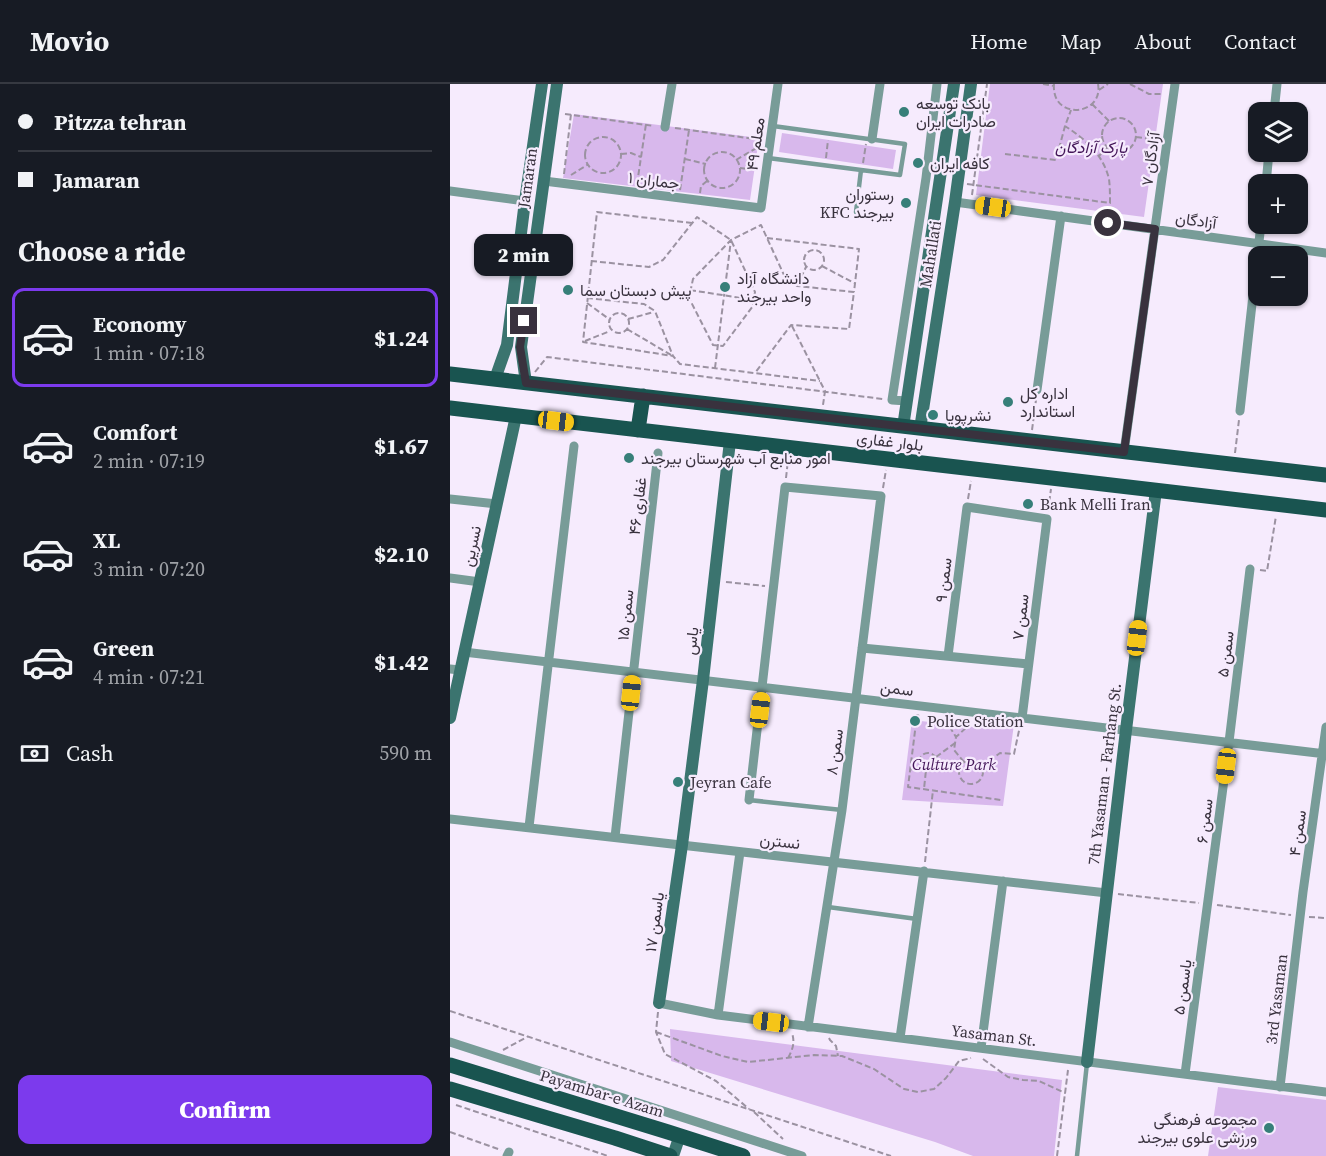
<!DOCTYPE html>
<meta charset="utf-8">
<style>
body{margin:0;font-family:"Source Serif 4",Vazirmatn,serif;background:#20242c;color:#f1f3f6;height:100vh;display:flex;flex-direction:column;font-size:22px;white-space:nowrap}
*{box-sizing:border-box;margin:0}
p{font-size:20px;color:#9ea1a6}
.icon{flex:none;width:33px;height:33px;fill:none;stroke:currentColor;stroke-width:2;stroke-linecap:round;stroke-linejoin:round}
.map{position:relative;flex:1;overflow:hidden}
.panel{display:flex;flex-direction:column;background:#171b24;width:450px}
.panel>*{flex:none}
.banner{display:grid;align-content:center;height:132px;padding:0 18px;background:#171b24}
.fabs{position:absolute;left:798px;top:18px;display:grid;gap:12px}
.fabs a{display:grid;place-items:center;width:60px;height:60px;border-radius:12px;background:#171b24;box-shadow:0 2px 4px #0004;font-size:30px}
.end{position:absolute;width:27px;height:27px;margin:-14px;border:8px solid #39323e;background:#fff;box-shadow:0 0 0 3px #fff}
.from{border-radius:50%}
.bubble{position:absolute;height:42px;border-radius:12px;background:#171b24;box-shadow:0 2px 4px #0004;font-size:20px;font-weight:800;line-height:42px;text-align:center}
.car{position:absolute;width:18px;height:36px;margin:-18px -9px;border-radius:8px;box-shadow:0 0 4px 2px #0007;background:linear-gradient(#f5c518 24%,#345 0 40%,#f5c518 0 76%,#345 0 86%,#f5c518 0)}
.banner b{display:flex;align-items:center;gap:21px;height:57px;font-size:22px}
.banner b+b{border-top:2px solid #363941}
.banner i{width:15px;height:15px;background:#f1f3f6}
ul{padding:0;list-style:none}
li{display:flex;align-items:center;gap:18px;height:99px;margin:0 12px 9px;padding:0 6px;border:3px solid transparent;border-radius:12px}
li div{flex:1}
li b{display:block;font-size:22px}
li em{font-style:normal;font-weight:800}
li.current{border-color:#7c3aed}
li>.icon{width:54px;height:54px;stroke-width:1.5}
h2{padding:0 18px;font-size:27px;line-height:72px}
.pay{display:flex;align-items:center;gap:15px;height:66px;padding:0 18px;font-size:22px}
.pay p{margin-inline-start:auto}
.cta{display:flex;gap:12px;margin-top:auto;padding:12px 18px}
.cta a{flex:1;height:69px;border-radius:12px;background:#7c3aed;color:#fff;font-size:24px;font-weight:800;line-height:69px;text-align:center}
header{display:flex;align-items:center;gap:36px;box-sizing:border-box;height:84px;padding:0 30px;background:#171b24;border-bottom:2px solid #363941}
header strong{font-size:28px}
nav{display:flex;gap:33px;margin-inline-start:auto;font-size:21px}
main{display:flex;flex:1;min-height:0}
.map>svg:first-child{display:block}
.green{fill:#d8b8ec}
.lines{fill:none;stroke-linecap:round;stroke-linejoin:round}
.path{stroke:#9b92a1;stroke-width:2;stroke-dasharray:6 3;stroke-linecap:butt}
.lane{stroke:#789c98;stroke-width:4.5}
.street{stroke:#789c98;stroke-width:9}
.secondary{stroke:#3b746f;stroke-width:12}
.primary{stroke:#195450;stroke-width:15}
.route{stroke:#39323e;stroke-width:8}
.poi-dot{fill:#377f79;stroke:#f6ebfd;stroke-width:2}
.labels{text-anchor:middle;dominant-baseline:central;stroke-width:4.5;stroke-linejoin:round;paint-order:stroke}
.poi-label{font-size:16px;fill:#39323e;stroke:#f6ebfd;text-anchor:start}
.street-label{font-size:16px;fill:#39323e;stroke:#f6ebfd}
.park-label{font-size:16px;font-style:italic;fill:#441659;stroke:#f6ebfd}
</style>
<header>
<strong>Movio</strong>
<nav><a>Home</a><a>Map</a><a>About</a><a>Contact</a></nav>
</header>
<main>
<section class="panel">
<div class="banner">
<b><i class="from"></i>Pitzza tehran</b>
<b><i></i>Jamaran</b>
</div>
<h2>Choose a ride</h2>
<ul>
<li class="current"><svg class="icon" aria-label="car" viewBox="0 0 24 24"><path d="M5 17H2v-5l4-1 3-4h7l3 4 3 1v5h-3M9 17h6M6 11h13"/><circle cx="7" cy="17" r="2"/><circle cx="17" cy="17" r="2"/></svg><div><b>Economy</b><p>1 min · 07:18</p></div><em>$1.24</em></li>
<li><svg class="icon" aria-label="car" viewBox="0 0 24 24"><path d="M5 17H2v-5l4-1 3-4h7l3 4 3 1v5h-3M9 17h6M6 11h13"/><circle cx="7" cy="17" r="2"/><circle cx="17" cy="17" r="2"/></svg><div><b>Comfort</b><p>2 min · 07:19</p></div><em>$1.67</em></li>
<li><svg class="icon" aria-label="car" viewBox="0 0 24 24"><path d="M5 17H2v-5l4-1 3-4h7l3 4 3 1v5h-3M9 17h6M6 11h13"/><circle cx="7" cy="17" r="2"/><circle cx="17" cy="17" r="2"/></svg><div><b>XL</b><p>3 min · 07:20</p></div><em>$2.10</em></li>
<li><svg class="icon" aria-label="car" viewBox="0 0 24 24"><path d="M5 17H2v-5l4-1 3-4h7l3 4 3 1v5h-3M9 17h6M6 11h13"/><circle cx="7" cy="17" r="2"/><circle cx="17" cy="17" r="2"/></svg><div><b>Green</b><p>4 min · 07:21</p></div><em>$1.42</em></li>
</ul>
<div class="pay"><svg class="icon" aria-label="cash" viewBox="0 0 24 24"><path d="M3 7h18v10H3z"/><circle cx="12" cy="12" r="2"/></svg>Cash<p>590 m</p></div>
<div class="cta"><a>Confirm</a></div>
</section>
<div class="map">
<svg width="876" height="1072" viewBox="0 0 876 1072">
<rect width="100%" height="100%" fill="#f6ebfd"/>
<!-- green -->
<path class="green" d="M540,0H713L694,133L526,111Z
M124,30L309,54L300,116L113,94Z
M332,49L446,66L443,85L329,68Z
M462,636L523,643L530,638L564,640L553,722L452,716Z
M220,945L612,996L604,1072H523L485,1058L221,977Z
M768,1003L876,1016V1072H758Z"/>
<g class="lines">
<!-- path -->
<path class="path" d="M593,0L604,2
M604,0C601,37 654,32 648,0
M680,0L699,10H713
M649,6L658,0
M642,20L659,37
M115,30L204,42
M652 51a17 17 0 1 1 34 0a17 17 0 1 1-34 0Z
M225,44L312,56
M686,53L707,56
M135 71a18 18 0 1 1 36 0a18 18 0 1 1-36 0Z
M254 86a18 18 0 1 1 36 0a18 18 0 1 1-36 0Z
M171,70L181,69L191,73
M555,70L606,76L615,42L621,26
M649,72L657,63
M376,74L378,56
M235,75L256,80
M286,76L310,62
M413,79L416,60
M290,84L308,86
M114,90L121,30
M121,91L137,81
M187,100L196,40
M517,100L660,119C660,111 660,103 659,95C653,70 635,55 615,42
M230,106L239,46
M250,109L251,102L257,97
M522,111L537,0
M242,139L147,128L133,258L223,272L230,280L370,297
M317,154L409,165L404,208
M354 176a10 10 0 1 1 20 0a10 10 0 1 1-20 0Z
M141,177L199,183L213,176L247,133L281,156L305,208L303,222L273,262L263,261L239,214L243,195L281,156L311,141L334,191L347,202L404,208L399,245L341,241L305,289
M372,182L404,199
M347,202L356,183
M240,206L304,216
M137,214L194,220L205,227L223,272
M137,219L159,235
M159 239a10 10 0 1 1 20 0a10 10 0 1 1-20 0Z
M178,235L204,228
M342,242L375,307L373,321
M177,245L221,271
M135,257L160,247
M265,284L281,156
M85,288L97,273L433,315
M582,346L586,316
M785,369L789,336
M336,394L338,376
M433,404L436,386
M518,415L521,397
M598,427L601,405
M810,486L817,487L826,432
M276,498L315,502
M469,632L467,631L458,703L551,716
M498,634V640L506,653
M469 678a9 9 0 1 1 18 0a9 9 0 1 1-18 0Z
M486,673L505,659
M509 688a12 12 0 1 1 24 0a12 12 0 1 1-24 0Z
M514,678L504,666L506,653L518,642L519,637
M532,682L550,669L564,670L570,642
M460,685L476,686L474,705
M475,778L483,706
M668,810L749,819
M767,821L841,831
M859,833L876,834
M0,927L441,1072
M208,928L206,948L215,970L266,997L299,1025
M206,948L272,972L298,978L364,971L392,972L424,985L454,1005L468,1008L484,1005L496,994L509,977L521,974
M379,954L380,956L386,962L388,972
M53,966L77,953
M338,974C343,965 345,958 342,949
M533,975L558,993L573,996L589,997L615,1009
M6,1021L158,1072
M304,1028L333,1055
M0,1048L51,1066
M607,1072L618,986"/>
<!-- lane -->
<path class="lane" d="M318,74L450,91L455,60L323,42
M406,128L411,86
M299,716L392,726
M378,823L467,835
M627,1072L637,979"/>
<!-- street -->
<path class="street" d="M824,28L827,0
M215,43L222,0
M422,55L430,0
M94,97L311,124L328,0
M816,100L819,68
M0,107L75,117
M505,118L876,169
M587,306L611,132
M457,317L442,316L476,94L487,0
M790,327L811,140
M674,368L725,0
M0,415L47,420
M0,494L30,498
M412,564L578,580
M14,568L876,670
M498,572L517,423L597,435L572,634
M0,585L10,586
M299,716L335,403L431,412L392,726L358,943
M0,735L657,809
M79,743L124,362
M165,753L208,369
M209,919L268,931L876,1008
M268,931L290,768
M450,954L474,787
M0,958L352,1072
M531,964L553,797
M735,990L779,658L800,485
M830,1003L853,808L876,643
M57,1072L59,1068"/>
<!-- secondary -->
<path class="secondary" d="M45,295L57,261L75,117L92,0
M76,299L71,263L107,0
M453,343L504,0
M470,345L505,118L521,0
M0,634L66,332
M209,919L232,761L253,596L280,357
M637,978L676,646L706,406
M223,1072L230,1051"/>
<!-- primary -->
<path class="primary" d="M0,290L876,391
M0,324L876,426
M188,346L193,312
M0,981L218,1048L293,1072
M0,1005L165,1054L220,1072"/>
</g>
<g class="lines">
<!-- route -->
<path class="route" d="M74,237L70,263L76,299L674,368L705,145L658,139"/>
</g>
<!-- markers -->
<g class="poi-dot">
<circle cx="454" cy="28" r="6"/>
<circle cx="468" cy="79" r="6"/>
<circle cx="456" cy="119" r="6"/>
<circle cx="275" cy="203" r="6"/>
<circle cx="118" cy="206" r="6"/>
<circle cx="558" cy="318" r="6"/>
<circle cx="483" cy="331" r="6"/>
<circle cx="179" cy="374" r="6"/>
<circle cx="578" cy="420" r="6"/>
<circle cx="465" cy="637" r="6"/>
<circle cx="228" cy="698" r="6"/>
<circle cx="819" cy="1044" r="6"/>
</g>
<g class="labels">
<!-- poi labels -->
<g class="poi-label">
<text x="466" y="19">بانک توسعه<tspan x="466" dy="18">صادرات ایران</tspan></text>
<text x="480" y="79">کافه ایران</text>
<text x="444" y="110" text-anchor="end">رستوران<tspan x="444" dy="18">KFC بیرجند</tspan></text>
<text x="287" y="194">دانشگاه آزاد<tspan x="287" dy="18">واحد بیرجند</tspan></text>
<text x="130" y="206">پیش دبستان سما</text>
<text x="570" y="309">اداره کل<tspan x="570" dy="18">استاندارد</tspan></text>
<text x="495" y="331">نشرپویا</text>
<text x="191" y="374">امور منابع آب شهرستان بیرجند</text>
<text x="590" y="420">Bank Melli Iran</text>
<text x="477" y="637">Police Station</text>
<text x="240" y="698">Jeyran Cafe</text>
<text x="807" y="1035" text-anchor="end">مجموعه فرهنگی<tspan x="807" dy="18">ورزشی علوی بیرجند</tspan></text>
</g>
<!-- street labels -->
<g class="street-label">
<text transform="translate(305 60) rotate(-82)">معلم ۴۹</text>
<text transform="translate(700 75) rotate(-82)">آزادگان ۷</text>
<text transform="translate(77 94) rotate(-82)">Jamaran</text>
<text transform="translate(204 96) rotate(7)">جماران ۱</text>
<text transform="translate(746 136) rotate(8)">آزادگان</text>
<text transform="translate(480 170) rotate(-81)">Mahallati</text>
<text transform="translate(440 357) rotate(7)">بلوار غفاری</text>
<text transform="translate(187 422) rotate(-83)">غفاری ۴۶</text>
<text transform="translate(21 462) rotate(-78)">نسرین</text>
<text transform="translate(493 496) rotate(-83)">سمن ۹</text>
<text transform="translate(175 531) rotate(-84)">سمن ۱۵</text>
<text transform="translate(570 533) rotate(-83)">سمن ۷</text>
<text transform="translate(241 557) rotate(-84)">یاس</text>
<text transform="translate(775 570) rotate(-83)">سمن ۵</text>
<text transform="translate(447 604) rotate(7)">سمن</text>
<text transform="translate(384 668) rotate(-82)">سمن ۸</text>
<text transform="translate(654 690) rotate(-83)">7th Yasaman - Farhang St.</text>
<text transform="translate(754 737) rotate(-83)">سمن ۶</text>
<text transform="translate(847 749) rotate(-82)">سمن ۴</text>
<text transform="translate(330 757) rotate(6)">نسترن</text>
<text transform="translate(204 838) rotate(-82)">یاسمن ۱۷</text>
<text transform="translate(732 903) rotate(-82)">یاسمن ۵</text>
<text transform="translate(826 915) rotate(-83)">3rd Yasaman</text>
<text transform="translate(544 951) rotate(7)">Yasaman St.</text>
<text transform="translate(152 1009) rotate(17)">Payambar-e Azam</text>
</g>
<!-- park labels -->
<g class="park-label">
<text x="641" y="63">پارک آزادگان</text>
<text x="504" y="680">Culture Park</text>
</g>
</g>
</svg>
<div class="fabs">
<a><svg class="icon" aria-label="layers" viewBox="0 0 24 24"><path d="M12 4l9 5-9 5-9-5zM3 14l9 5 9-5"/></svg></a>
<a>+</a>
<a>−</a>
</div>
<i class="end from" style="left:658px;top:139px"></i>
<i class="end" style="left:74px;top:237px"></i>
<div class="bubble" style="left:24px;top:150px;width:99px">2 min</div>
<i class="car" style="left:543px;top:123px;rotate:278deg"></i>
<i class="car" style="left:106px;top:337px;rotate:97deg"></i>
<i class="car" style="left:687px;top:554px;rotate:7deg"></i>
<i class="car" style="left:181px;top:609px;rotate:6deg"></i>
<i class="car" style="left:310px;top:626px;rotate:7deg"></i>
<i class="car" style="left:776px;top:682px;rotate:187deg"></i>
<i class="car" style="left:321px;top:938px;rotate:277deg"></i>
</div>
</main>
